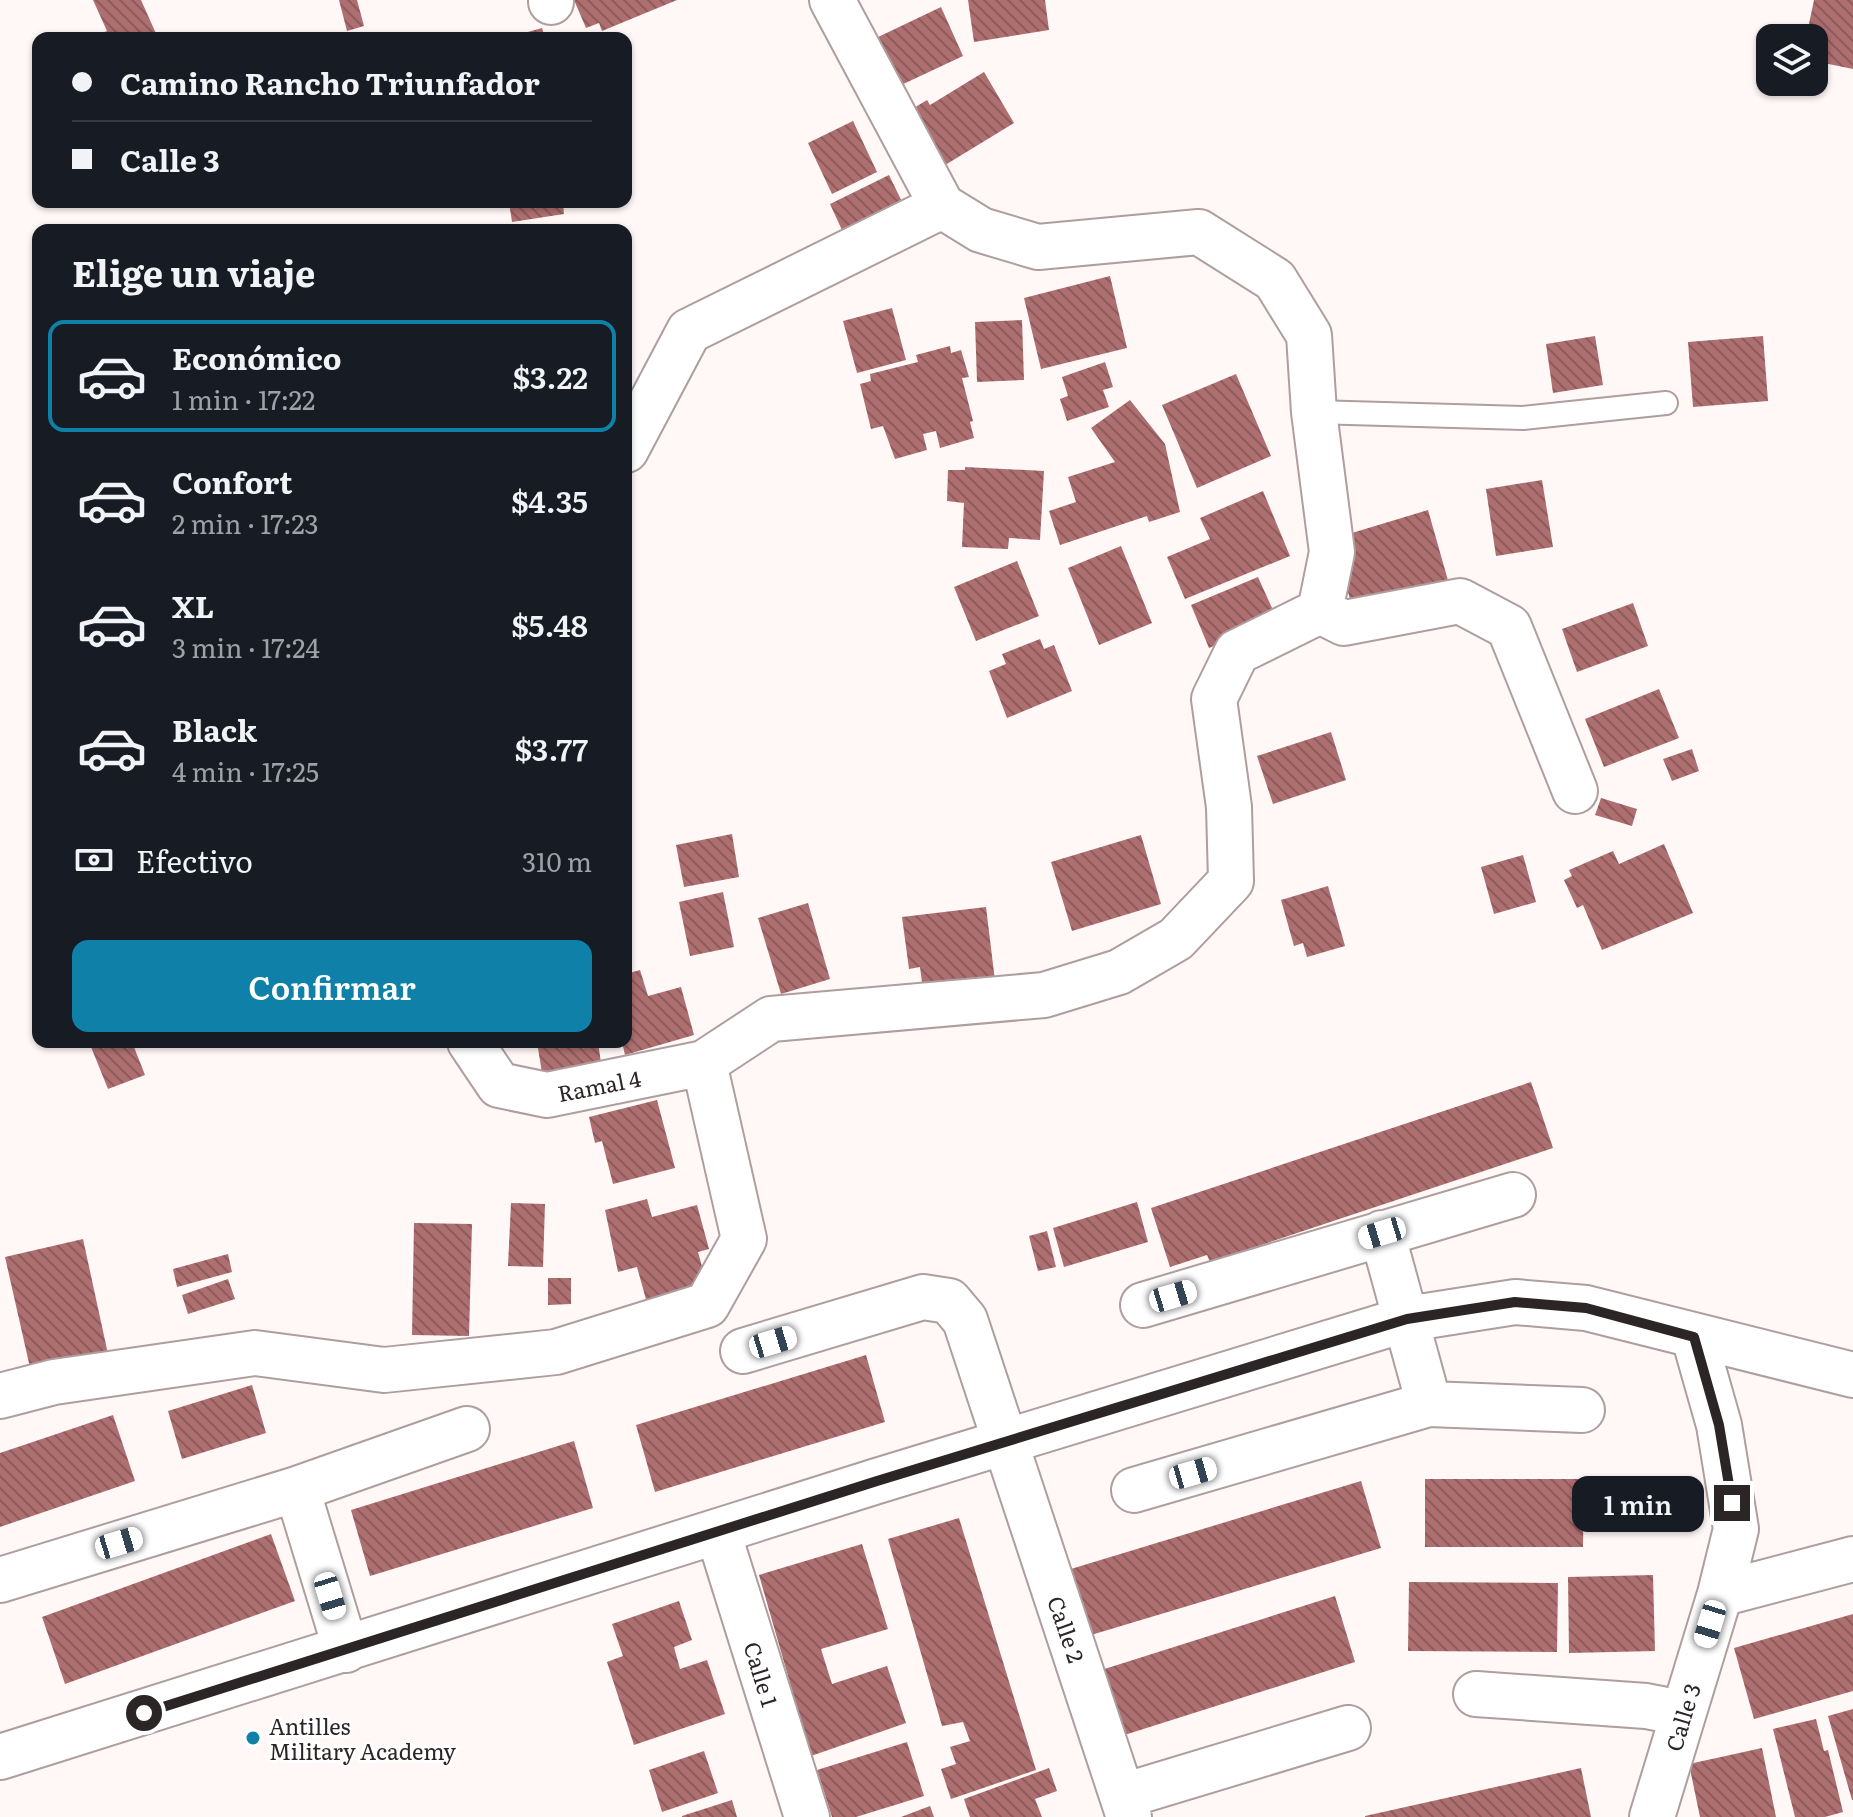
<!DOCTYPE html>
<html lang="es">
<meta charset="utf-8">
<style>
body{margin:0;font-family:Literata,serif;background:#242831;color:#f1f3f6;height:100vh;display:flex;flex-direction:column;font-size:30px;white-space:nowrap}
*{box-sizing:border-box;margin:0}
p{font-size:26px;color:#9ea1a6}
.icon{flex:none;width:44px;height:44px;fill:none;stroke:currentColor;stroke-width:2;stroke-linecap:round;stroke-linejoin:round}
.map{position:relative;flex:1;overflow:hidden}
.side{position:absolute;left:32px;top:224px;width:600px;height:824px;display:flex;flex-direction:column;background:#171b24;border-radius:16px;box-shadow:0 2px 6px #0004}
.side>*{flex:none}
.banner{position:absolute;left:32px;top:32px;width:600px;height:176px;border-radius:16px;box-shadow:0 2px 6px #0004;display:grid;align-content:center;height:176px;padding:0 40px;background:#171b24}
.buttons{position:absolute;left:1756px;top:24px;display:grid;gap:16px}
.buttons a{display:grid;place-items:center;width:72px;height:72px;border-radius:16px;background:#171b24;box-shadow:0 2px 6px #0004;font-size:40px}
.end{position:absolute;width:36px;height:36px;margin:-18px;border:10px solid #2c2525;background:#fff;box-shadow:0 0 0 4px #fff}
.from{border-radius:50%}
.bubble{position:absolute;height:56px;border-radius:16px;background:#171b24;box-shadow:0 2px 6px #0004;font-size:26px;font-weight:600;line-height:56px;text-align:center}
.car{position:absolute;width:24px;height:48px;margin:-24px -12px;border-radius:10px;box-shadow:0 0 6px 2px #0007;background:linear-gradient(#fff 24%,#345 0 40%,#fff 0 76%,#345 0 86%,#fff 0)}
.banner b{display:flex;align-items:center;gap:28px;height:76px;font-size:30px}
.banner b+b{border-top:2px solid #363941}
.banner i{width:20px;height:20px;background:#f1f3f6}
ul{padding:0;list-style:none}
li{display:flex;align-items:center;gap:24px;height:112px;margin:0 16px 12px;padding:0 24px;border:4px solid transparent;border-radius:16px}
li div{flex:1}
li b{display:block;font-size:30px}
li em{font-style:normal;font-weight:600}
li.selected{border-color:#0f81a8}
li>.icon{width:72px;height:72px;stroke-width:1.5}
h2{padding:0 40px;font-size:36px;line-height:96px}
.pay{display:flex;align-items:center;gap:20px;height:88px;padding:0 40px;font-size:30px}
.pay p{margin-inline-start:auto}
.cta{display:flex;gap:16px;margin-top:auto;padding:16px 40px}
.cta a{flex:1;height:92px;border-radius:16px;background:#0f81a8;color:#fff;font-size:32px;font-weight:600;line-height:92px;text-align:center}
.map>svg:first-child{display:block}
.building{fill:url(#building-back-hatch)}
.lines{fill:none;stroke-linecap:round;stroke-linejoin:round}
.service-casing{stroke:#ae9e9d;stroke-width:26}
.minor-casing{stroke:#ae9e9d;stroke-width:48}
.service{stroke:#fff;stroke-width:22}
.minor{stroke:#fff;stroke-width:44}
.route{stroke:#2c2525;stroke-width:10}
.poi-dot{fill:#0f81a8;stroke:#fff;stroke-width:3}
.labels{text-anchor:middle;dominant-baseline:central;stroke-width:6;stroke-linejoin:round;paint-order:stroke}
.street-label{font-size:22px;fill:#2c2525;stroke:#fff}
.poi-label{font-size:22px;fill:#2c2525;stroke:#fff;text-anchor:start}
</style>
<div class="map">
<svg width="1853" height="1817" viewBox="0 0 1853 1817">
<defs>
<pattern id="building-back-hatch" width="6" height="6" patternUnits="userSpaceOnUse" patternTransform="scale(2)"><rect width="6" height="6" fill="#ae6f70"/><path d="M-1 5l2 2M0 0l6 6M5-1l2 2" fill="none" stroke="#8e5b5c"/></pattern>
</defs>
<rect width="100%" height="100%" fill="#fff8f7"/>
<!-- building -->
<path class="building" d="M93,0H141L158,38H91L107,31Z
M339,0H357L364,26L347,31Z
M574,0H677L602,31L599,23L586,28Z
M968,0H1045L1049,30L974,42Z
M1814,0H1853V69L1814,61V38H1806Z
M941,7L963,56L899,86L876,38Z
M542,28L545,38H510V37Z
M984,72L1014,123L937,170L904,114L927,100L930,105Z
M853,121L877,172L832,194L808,143Z
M889,175L907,212L847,241L830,204Z
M509,202H563L564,214L512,222Z
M1110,276L1127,348L1041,369L1024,298Z
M892,308L906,360L857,373L843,321Z
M1022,320L1024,380L977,382L975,322Z
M1595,336L1603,385L1553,393L1546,344Z
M1763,336L1768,401L1693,407L1688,342Z
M950,346L951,353L961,350L969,377L962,378L973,421L970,422L974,438L940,448L936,431L923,434L927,450L895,459L883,426L871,429L860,384L871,381L870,374L918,362L916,355Z
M1105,362L1113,387L1103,390L1109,407L1067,421L1060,399L1068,396L1062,377Z
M1236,374L1271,456L1197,488L1162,405Z
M1130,400L1165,444L1180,512L1149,522L1147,516L1060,545L1049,511L1076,502L1068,477L1115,462L1091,428Z
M965,467L1044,471L1040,540L1009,538L1008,549L962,547L964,503L947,501L948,470H965Z
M1542,480L1553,547L1496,556L1486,489Z
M1263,491L1290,556L1185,599L1167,557L1210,539L1200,518Z
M1428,510L1451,591L1356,619L1332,539Z
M1121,546L1152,623L1099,645L1068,568Z
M1017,561L1039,616L976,641L954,587Z
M1258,577L1277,619L1209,648L1191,605Z
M1633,603L1648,646L1577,672L1562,629Z
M1040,639L1044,649L1054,645L1072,691L1007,718L989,671L1006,664L1002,654Z
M1659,689L1679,738L1604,767L1585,719Z
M1331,732L1346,780L1273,804L1257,756Z
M1692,749L1699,771L1672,781L1663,759Z
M1601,798L1637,809L1632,826L1595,815Z
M732,834L739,877L684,887L676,845Z
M1141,835L1161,904L1072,931L1051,862Z
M1664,844L1693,913L1602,950L1583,905L1577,908L1564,880L1572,876L1569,870L1613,851L1619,864Z
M1523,855L1536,902L1494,914L1481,867Z
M1328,886L1345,946L1307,957L1303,943L1294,946L1281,900Z
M723,892L734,947L690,956L679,902Z
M808,903L830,979L781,994L758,918Z
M986,907L996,989L924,998L920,967L909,969L902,917Z
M640,970L648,996L681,987L694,1035L625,1055L622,1042H626V974Z
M89,1042H132L145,1075L108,1089Z
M537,1042H598L601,1063L542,1073Z
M1531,1082L1553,1148L1210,1262L1207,1255L1170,1267L1151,1208Z
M657,1100L675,1168L613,1184L602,1141L595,1143L589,1117Z
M647,1199L652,1217L697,1205L709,1249L698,1252L708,1288L647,1303L637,1267L618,1272L605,1210Z
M1137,1202L1148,1242L1064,1267L1053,1228Z
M511,1203L545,1204L543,1267L508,1266Z
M414,1223L472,1224L469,1336L412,1335Z
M1047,1231L1056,1267L1038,1271L1029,1236Z
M83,1239L108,1354L31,1372L5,1257Z
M228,1254L232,1272L177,1287L173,1269Z
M548,1278H571V1304L548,1305Z
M228,1279L235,1299L188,1314L182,1295Z
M866,1355L885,1422L655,1492L636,1425Z
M252,1385L266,1433L182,1459L168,1411Z
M113,1415L135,1481L0,1527V1453Z
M574,1441L593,1508L370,1576L351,1510Z
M1425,1479H1584L1583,1547H1425Z
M1361,1481L1381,1548L1081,1638L1061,1572Z
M959,1518L1036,1770L951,1799L941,1769L956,1764L950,1747L970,1741L963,1722L942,1726L888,1539Z
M271,1534L295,1601L65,1684L42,1617Z
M862,1544L888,1629L821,1649L832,1684L887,1666L906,1723L811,1756L759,1575Z
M1653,1575L1655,1651L1569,1653L1568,1577Z
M1409,1582L1558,1583L1557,1652L1408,1651Z
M1335,1596L1355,1662L1115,1738L1095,1672Z
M679,1601L692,1640L674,1647L680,1669L707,1660L725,1714L634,1745L607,1662L623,1656L612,1624Z
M1853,1614V1691L1754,1719L1734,1648Z
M1853,1709V1800H1852L1828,1716Z
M1816,1719L1824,1751L1828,1750L1843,1812L1825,1817H1795L1773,1729Z
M907,1742L924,1796L856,1817H832L817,1770Z
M1762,1748L1776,1817H1700L1689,1764Z
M704,1751L718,1793L662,1812L649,1770Z
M1049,1768L1057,1791L1035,1799L1042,1817H970L964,1799Z
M1581,1768L1591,1817H1365V1816Z
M732,1800L737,1817H682V1816Z
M930,1806L934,1817H901Z"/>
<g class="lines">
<defs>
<path id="service" d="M1314,412L1523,418L1666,403"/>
<path id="minor" d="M551,0V2
M626,450L689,331L942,206
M1320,611L1344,623L1460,601L1509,627L1575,791
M470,1042L499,1085L547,1095L704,1063L771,1019L1044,995L1119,972L1176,939L1231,881L1229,807L1214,699L1237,652L1320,611L1332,552L1314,412L1309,335L1275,280L1199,232L1038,247L981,230L942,206L832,0
M1382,1233L1429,1404
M1143,1305L1513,1195
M743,1351L923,1297L949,1301L965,1320L1129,1817
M0,1396L54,1382L255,1353L384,1370L556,1352L707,1305L744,1239L704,1063
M297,1489L346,1650
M1134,1490L1429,1404L1582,1410
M718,1532L807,1817
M0,1580L297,1489L467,1429
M1720,1594L1853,1559
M1476,1694L1646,1706L1682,1713
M0,1757L877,1481L1407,1319L1515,1302L1586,1308L1853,1375
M1123,1796L1348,1728
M1652,1817L1720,1594L1736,1529L1719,1425L1694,1337"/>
</defs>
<!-- service casing -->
<use href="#service" class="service-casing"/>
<!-- minor casing -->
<use href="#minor" class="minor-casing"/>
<!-- service -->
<use href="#service" class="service"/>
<!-- minor -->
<use href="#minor" class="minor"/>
</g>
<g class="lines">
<!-- route -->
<path class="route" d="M144,1713L877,1481L1407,1319L1515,1302L1586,1308L1694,1337L1719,1425L1732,1503"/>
</g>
<!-- markers -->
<circle class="poi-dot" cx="253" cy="1738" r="8"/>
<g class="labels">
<!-- street labels -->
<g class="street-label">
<text transform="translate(599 1085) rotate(-11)">Ramal 4</text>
<text transform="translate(1067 1629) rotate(71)">Calle 2</text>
<text transform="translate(762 1674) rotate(73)">Calle 1</text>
<text transform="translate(1682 1717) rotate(-73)">Calle 3</text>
</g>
<!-- poi labels -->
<g class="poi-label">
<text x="269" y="1725">Antilles<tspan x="269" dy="25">Military Academy</tspan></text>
</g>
</g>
</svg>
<div class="buttons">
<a><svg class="icon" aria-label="layers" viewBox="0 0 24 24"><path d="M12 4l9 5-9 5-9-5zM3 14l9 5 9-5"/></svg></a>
</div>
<i class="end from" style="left:144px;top:1713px"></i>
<i class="end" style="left:1732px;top:1503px"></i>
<div class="bubble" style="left:1572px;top:1476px;width:132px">1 min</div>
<i class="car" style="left:1382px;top:1233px;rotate:253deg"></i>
<i class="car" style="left:1173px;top:1296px;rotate:73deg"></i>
<i class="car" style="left:773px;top:1342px;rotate:73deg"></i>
<i class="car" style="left:1193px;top:1473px;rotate:74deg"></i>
<i class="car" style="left:119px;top:1543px;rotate:73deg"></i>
<i class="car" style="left:330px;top:1596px;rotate:163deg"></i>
<i class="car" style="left:1710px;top:1624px;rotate:197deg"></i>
<div class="banner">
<b><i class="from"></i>Camino Rancho Triunfador</b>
<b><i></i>Calle 3</b>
</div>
<section class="side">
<h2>Elige un viaje</h2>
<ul>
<li class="selected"><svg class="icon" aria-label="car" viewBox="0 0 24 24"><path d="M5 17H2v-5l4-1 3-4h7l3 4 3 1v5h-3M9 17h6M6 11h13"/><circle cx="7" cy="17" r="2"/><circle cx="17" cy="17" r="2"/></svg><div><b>Económico</b><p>1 min · 17:22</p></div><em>$3.22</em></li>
<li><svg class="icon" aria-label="car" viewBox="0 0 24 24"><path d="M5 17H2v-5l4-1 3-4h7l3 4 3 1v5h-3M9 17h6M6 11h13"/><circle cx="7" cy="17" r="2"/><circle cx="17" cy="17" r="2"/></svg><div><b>Confort</b><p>2 min · 17:23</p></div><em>$4.35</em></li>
<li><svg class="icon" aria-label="car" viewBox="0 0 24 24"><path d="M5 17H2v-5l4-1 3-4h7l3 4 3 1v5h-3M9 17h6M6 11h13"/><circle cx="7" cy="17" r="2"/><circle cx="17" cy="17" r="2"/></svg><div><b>XL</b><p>3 min · 17:24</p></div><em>$5.48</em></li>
<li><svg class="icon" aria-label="car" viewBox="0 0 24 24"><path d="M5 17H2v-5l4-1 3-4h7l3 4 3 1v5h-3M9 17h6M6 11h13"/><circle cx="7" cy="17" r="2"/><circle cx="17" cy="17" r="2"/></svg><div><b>Black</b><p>4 min · 17:25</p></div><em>$3.77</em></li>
</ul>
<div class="pay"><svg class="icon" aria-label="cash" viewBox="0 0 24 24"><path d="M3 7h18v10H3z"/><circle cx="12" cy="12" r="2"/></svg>Efectivo<p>310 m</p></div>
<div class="cta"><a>Confirmar</a></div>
</section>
</div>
